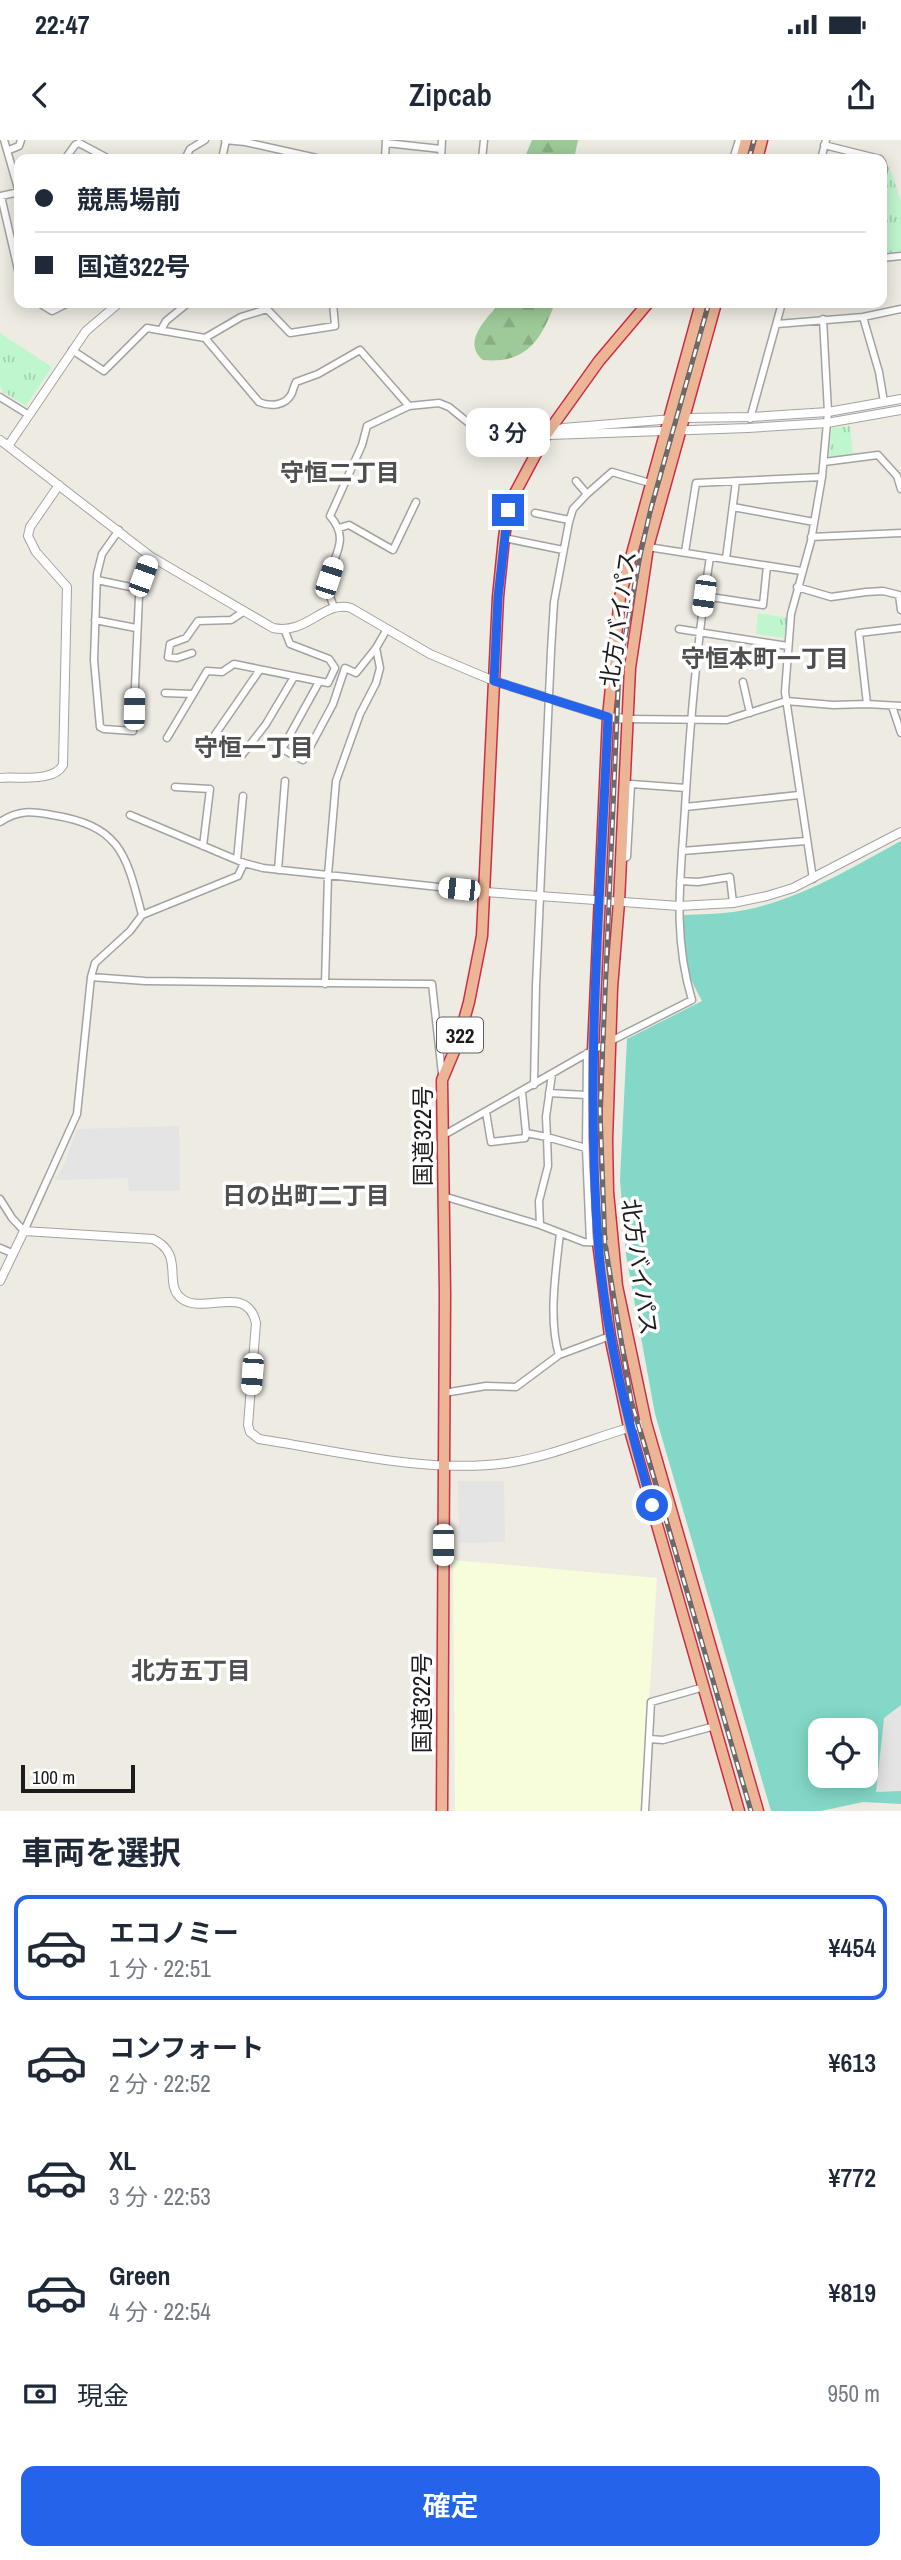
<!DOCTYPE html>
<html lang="ja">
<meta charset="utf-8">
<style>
body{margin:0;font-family:"Archivo Narrow","Noto Sans JP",sans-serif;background:#f6f6f7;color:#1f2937;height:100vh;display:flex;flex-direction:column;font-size:26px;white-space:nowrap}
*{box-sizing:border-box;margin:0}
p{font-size:23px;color:#747a83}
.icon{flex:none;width:38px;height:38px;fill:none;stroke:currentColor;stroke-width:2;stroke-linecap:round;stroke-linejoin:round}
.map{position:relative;height:1671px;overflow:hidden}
.drawer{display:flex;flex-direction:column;background:#fff;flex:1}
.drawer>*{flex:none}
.top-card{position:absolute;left:14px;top:14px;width:873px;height:154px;border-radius:14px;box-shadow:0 4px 18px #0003;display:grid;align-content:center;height:154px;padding:0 21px;background:#fff}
.tools{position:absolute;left:808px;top:1578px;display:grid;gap:14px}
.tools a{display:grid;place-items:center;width:70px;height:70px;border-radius:14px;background:#fff;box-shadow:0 4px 18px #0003;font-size:35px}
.scale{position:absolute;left:21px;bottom:18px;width:114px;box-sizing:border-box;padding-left:7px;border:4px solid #1c1c1c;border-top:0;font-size:19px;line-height:24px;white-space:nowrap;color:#1c1c1c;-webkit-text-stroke:5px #fff;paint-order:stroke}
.end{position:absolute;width:32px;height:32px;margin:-16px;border:9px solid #2563eb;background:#fff;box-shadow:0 0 0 4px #fff}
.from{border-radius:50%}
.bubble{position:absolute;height:49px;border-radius:14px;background:#fff;box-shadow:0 4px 18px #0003;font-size:23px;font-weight:600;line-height:49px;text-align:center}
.car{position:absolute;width:21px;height:42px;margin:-21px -10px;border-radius:9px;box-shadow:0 0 5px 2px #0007;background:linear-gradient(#fff 24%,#345 0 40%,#fff 0 76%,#345 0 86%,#fff 0)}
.top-card b{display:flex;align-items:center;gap:24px;height:66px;font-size:26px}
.top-card b+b{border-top:2px solid #e0e1e3}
.top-card i{width:18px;height:18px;background:#1f2937}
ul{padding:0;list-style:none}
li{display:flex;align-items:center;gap:21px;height:105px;margin:0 14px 10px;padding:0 7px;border:4px solid transparent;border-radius:14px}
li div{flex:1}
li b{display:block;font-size:26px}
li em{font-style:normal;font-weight:600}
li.selected{border-color:#2563eb}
li>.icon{width:63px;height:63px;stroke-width:1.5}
h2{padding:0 21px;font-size:32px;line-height:84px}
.pay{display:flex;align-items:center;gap:18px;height:77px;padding:0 21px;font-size:26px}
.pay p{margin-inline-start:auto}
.primary-button{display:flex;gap:14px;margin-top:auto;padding:14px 21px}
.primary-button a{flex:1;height:80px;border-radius:14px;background:#2563eb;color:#fff;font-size:28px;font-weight:600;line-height:80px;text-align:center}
.status{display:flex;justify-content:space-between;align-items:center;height:49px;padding:0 35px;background:#fff;direction:ltr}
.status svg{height:19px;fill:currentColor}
header{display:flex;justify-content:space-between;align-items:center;height:91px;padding:0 21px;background:#fff;font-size:32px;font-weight:600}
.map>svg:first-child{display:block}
.education{fill:#f7fddb}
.forest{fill:url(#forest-firs)}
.park{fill:url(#park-tufts)}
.pitch{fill:#84d8c7;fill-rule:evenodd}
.parking{fill:#e4e4e4}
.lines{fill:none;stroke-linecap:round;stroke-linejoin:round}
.minor-casing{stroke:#a3a3a3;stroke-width:9}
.tertiary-casing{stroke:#a3a3a3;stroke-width:10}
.trunk-casing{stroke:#cd2d46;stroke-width:13}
.minor{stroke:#fff;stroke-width:6}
.tertiary{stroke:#fff;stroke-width:8}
.trunk{stroke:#ecb696;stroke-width:10}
.rail-casing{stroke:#6a6a6a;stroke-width:5}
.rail{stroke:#fff;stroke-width:2.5;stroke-dasharray:8;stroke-linecap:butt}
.route{stroke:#2563eb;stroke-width:9}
.labels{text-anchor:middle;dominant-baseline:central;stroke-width:7;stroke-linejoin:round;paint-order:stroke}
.shield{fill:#fff;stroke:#606060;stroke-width:2}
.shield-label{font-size:21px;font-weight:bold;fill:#1c1c1c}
.street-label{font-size:23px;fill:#1c1c1c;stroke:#fff}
.neighbourhood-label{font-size:24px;font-weight:bold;fill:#4f4f4f;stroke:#fff}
</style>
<div class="status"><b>22:47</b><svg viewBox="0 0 49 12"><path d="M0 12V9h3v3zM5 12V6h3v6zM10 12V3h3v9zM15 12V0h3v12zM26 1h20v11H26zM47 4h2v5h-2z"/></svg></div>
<header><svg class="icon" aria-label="back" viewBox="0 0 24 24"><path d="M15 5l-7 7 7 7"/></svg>Zipcab<svg class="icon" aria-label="share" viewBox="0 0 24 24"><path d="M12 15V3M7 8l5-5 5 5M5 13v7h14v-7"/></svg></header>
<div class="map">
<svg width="901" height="1671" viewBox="0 0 901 1671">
<defs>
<pattern id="forest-firs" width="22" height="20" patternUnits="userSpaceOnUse" patternTransform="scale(1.75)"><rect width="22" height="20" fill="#9eca99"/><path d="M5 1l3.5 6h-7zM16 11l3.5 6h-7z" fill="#88ad83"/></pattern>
<pattern id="park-tufts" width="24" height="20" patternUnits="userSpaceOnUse" patternTransform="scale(1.75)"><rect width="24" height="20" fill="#c0f6ce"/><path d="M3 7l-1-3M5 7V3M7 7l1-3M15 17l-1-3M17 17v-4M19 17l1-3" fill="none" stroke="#a4d2b0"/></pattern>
</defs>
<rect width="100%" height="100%" fill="#edebe2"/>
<!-- education -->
<path class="education" d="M453,1420L657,1438L642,1671H455Z"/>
<!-- forest -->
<path class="forest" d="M532,0H578L574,19H524Z
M500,163H555C541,200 527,224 483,220C461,202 487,178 500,163Z"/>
<!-- park -->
<path class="park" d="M889,26L901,61V112L882,113V52Z
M0,193L52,227L26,266L3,252L0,246Z
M850,286L853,316L833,320L829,315L832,288Z
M758,473L788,478L787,496L784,498L756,494Z"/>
<!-- pitch -->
<path class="pitch" d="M901,701V1664L863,1662L821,1671H771L655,1274L626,1115L620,1040L627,899L702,861L689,836L681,777L685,775C701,774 718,774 733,772C795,763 847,730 901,701ZM821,1591H866V1636H821Z"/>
<!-- parking -->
<path class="parking" d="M179,986L180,1051H129L128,1038L55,1040L64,1025L77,989Z
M504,1341L505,1402L459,1403L458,1341Z
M901,1565V1651L876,1652L884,1578Z"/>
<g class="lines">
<defs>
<path id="minor" d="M4,0L19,52
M225,0L245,2L321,19
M386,3L441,9
M824,5L880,19
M9,10L19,6L21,0
M65,19L75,5L79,3L109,19
M185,19L190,9L205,0
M222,19L226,0
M385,19L386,0
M441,19L442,0
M482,19L484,0
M733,19L739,0
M821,19L826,0
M882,22L884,29L882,37
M19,52L1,56L19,134
M882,118L901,116
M39,163L52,171L68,163
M267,169L290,193L335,186L333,163
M863,177L879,232L884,262
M777,184L863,177L901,169
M161,190L166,181L188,163
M205,198L241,177L267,169L261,163
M72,210L104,231L147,188L205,198L259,262C270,267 286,266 292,253C293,250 294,246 296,242L318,234L360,210L409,266
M0,257L29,275
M750,279L782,163
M824,322L878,315L897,336L901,349
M576,341L587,354
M733,367L814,382
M535,373L569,380
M339,388L349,385L393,410L416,362
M119,390L102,414L97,434L94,520L100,587L104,589L133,591L139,456L150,416
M811,397L901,393
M504,398L563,410
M648,407L801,431
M685,412L696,343L822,337
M726,419L736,341
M97,440L140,449
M797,447L831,457L866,452L883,451L899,455L901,470
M704,456L763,465L767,426
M334,467C331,460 328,453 328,445C329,418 353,402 330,376L362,305L367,286L409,266L439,263L449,267L481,293L491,297L546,295
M95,480L136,488
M679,489L788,506
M192,513L177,518L168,517L170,504L186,498L198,481L231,480L243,472
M259,531L212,599L226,609L242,615L266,584L294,537
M319,542L282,609L303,620L333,564L345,528L356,533L376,508
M743,542L750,573
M165,553L193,554
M867,564L859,493L901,488
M892,566L901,593
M626,579L727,580L786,561L833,565L867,564L901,566
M167,598L207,531L222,532L234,524L328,543L335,528L329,519L290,504L285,491
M175,647L210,649L203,706
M685,667L799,655
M130,675L244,723L263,728L485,752
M0,682C18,670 31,671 52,675C121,686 126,714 142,775
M682,711L806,701
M237,720L243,656
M621,720L627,717L631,644L686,648
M278,730L285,641
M813,739L785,552L791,474L811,401L822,337L828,272L823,179
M680,741L698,742L730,737L733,763
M91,837L145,841L432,844L442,934
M325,844L328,735L336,641L360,574L376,543L380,528L376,508L387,489
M587,913L586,1008L590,1102
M552,934L546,977L547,997L586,1008
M534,945L536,846L551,511L554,462L569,382L573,369L587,354L612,332L650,343
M522,952L526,993L547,997L548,1026L539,1061L540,1085
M549,953L586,955
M486,972L491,1002L525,998L526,993
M444,995L593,910L692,860C672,794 681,735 685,668C690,584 697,501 710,417
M443,1056L540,1085L584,1102L611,1103
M0,1059L12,1078L24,1091L77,974L91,837L95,823L130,791L142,775L238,736L244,723
M0,1108L12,1113
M559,1215C548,1179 556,1130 560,1093
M444,1253L486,1246L516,1247L559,1215L610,1196
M649,1599L663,1600L715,1586
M645,1671L651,1562L704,1547"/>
<path id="tertiary" d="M546,295L563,288L685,278L751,277L828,272L901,259
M549,295L748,288L827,283L901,270
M0,300L150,416L273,488C308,495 323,460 351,468L430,514L494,541L608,577L626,579
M8,306L86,191L119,163
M0,638C18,636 53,643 63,625L67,447L36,412L28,396L30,387L59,345
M485,752L679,766L733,763L767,756L793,748L901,692
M0,1141L24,1091L153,1099C186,1115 162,1144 182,1159C205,1175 247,1143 256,1183L248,1285L250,1292L259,1299C337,1311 429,1334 507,1323C555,1316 599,1295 646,1283"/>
<path id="trunk" d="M741,19L746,0
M757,19L762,0
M701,163L620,457L608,577L593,910V999L598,1102L610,1196L629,1287L739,1671
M716,163L648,407L630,528L619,762L612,848L607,1000L608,1052L617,1146L646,1283L758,1671
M442,1671L445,1154L442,940L458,902L469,862L482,796L498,457L504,398L508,370L515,353L546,295L599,221L648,163"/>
</defs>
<!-- minor casing -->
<use href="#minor" class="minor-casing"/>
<!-- tertiary casing -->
<use href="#tertiary" class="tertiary-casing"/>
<!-- trunk casing -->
<use href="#trunk" class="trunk-casing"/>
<!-- minor -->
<use href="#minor" class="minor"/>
<!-- tertiary -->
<use href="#tertiary" class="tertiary"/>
<!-- trunk -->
<use href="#trunk" class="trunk"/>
<defs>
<path id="rail" d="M749,19L754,0
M709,163L651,368L640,416L619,530L600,970L605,1104L631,1260L751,1671"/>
</defs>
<!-- rail casing -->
<use href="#rail" class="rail-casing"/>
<!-- rail -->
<use href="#rail" class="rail"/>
</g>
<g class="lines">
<!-- route -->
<path class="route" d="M508,370L498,457L494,541L608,577C601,751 585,927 598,1101C605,1191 627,1279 652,1365"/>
</g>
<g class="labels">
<!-- shield labels -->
<rect class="shield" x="437" y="877.5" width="46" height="35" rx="5"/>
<g class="shield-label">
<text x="460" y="895">322</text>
</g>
<!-- street labels -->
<g class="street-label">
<text transform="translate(618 479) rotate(-82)">北方バイパス</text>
<text transform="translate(422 996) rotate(-90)">国道322号</text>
<text transform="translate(640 1127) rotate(82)">北方バイパス</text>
<text transform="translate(421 1563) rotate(-90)">国道322号</text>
</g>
<!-- neighbourhood labels -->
<g class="neighbourhood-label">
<text x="340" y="332">守恒二丁目</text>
<text x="765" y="518">守恒本町一丁目</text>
<text x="254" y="607">守恒一丁目</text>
<text x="306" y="1055">日の出町二丁目</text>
<text x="191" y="1530">北方五丁目</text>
</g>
</g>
</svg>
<div class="tools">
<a><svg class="icon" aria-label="locate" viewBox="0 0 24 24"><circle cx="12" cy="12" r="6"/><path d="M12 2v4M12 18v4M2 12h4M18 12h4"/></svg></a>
</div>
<div class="scale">100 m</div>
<i class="end from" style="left:652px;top:1365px"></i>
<i class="end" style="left:508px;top:370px"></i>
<div class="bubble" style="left:466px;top:268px;width:84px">3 分</div>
<i class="car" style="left:143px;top:436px;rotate:20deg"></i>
<i class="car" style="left:329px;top:438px;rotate:18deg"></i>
<i class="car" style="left:704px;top:456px;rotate:188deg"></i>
<i class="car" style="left:134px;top:569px;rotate:1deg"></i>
<i class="car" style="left:459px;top:749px;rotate:276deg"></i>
<i class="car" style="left:252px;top:1234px;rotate:184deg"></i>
<i class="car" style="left:443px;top:1405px;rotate:180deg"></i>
<div class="top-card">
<b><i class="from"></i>競馬場前</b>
<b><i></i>国道322号</b>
</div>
</div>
<section class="drawer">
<h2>車両を選択</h2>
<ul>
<li class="selected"><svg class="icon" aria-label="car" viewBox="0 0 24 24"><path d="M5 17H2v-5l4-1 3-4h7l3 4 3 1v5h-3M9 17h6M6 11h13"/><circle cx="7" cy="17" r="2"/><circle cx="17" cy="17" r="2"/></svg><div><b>エコノミー</b><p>1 分 · 22:51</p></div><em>¥454</em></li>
<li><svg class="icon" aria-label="car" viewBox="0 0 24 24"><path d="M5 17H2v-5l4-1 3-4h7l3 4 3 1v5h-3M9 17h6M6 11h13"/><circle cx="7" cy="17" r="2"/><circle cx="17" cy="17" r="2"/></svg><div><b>コンフォート</b><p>2 分 · 22:52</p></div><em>¥613</em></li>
<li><svg class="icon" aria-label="car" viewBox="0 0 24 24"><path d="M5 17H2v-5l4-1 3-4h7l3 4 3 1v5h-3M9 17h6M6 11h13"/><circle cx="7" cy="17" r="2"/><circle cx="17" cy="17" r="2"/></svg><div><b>XL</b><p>3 分 · 22:53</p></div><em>¥772</em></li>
<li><svg class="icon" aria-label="car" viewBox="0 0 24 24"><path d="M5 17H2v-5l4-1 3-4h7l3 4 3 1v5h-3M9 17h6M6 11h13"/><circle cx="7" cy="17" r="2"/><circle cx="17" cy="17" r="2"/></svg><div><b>Green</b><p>4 分 · 22:54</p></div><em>¥819</em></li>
</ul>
<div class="pay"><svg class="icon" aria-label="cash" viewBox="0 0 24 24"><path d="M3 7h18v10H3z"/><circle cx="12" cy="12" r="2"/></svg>現金<p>950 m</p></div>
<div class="primary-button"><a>確定</a></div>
</section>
